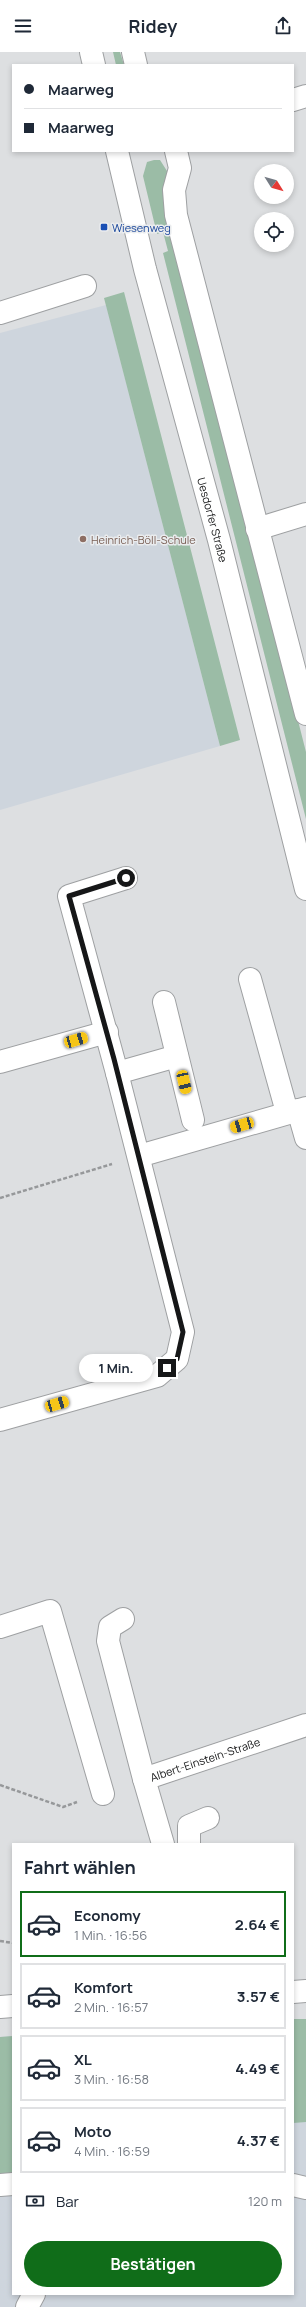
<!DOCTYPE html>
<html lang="de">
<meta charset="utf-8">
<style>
body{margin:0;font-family:Manrope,sans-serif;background:#f6f6f7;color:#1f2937;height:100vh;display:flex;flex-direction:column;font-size:15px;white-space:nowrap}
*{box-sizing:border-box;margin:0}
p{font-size:13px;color:#747a83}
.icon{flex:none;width:22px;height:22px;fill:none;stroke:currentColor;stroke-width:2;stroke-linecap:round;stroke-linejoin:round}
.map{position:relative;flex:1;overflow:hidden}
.details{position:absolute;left:12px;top:1791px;width:282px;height:452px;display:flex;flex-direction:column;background:#fff;border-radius:0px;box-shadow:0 2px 6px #0003}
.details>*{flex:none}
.hud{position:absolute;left:12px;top:12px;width:282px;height:88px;border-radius:0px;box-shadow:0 2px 6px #0003;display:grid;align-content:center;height:88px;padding:0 12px;background:#fff}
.needle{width:26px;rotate:127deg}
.tools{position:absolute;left:254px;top:112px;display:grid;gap:8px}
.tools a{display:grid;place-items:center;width:40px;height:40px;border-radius:50%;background:#fff;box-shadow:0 2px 6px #0003;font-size:20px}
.end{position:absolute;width:18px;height:18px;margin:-9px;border:5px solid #161718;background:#fff;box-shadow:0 0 0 2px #fff}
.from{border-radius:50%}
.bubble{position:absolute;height:28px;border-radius:14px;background:#fff;box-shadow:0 2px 6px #0003;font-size:13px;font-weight:700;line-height:28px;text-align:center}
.car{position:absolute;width:12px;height:24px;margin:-12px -6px;border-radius:5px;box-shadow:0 0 3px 1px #0007;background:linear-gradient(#f5c518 24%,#345 0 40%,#f5c518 0 76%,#345 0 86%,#f5c518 0)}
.hud b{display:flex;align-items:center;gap:14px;height:38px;font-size:15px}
.hud b+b{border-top:1px solid #e0e1e3}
.hud i{width:10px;height:10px;background:#1f2937}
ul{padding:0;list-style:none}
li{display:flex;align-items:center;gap:12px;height:66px;margin:0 8px 6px;padding:0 4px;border:2px solid #e0e1e3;border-radius:0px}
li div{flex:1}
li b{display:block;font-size:15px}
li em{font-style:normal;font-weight:700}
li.current{border-color:#106d19}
li>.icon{width:36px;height:36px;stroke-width:1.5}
h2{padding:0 12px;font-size:18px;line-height:48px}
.pay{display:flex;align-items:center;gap:10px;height:44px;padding:0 12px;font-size:15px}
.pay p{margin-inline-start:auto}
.cta{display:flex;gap:8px;margin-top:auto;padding:8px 12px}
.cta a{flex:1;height:46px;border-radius:24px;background:#106d19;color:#fff;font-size:16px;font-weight:700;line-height:46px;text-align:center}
header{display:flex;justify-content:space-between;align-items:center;height:52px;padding:0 12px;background:#fff;font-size:18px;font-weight:700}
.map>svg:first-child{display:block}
.built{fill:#ced5dd}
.green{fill:#9bbca6}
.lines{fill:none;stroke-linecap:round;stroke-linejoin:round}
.minor-casing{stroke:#9ea0a2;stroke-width:24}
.path{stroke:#96989a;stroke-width:2.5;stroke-dasharray:4 2;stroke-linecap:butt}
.minor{stroke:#fff;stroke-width:22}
.route{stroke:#161718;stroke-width:5}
.transit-dot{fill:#1a4fb4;stroke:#eaecee;stroke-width:1.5}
.education-dot{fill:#8d6e63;stroke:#eaecee;stroke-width:1.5}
.labels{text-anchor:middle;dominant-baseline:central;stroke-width:3;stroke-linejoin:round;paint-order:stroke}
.transit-label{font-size:11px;fill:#164399;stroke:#eaecee;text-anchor:start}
.street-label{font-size:11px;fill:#161718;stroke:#eaecee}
.education-label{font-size:11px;fill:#785e54;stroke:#eaecee;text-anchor:start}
</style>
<header><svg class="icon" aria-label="menu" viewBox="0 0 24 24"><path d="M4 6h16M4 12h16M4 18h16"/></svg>Ridey<svg class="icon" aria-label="share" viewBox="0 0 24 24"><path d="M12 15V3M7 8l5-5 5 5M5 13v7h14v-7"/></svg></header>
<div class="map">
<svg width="306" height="2255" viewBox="0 0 306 2255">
<rect width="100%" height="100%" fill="#dddfe1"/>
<!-- built -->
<path class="built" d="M106,253L220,694L0,758V281Z
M293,1967H306V2255H0V1985L13,1984V2242H293Z"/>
<!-- green -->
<path class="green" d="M113,0H120L124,13H116Z
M154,108H160L167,119L170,166L306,700V767L163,201L168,199L163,180L157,182L143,124L147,110Z
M124,240L240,688L220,694L104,246Z
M293,1967H306V2070L293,2071Z
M13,1984V2121H0V1985Z"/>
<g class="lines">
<defs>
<g id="minor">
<path d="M91,0L94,13"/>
<path d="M133,0L136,13"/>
<path d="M293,48L306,44"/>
<path id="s1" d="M117,99L145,217L219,488L306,837"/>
<path d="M176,99L180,116L174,138L176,163L306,662"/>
<path d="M0,261L85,234"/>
<path d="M257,477L306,462"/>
<path d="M250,927L287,1060"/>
<path d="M164,950L193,1068"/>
<path d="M0,1010L107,980"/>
<path d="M117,1021L177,1004"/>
<path d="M298,1058L306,1086"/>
<path d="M139,1104L306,1056"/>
<path d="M0,1368L157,1324L177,1307L183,1280L117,1021L69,844L126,826"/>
<path d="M123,1567L110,1575L108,1589L144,1727"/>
<path d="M0,1575L50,1559L103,1742"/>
<path id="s2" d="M163,1792L144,1727L306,1673"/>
<path d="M189,1792V1774L208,1766"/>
<path d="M293,1940L306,1939"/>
<path d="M0,1955L13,1954"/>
<path d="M0,2133L13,2132"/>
<path d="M293,2133L306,2136"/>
<path d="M27,2255L34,2242"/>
</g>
</defs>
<!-- minor casing -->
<use href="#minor" class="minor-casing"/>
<!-- path -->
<path class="path" d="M0,1146L112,1112
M0,1733L63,1755L77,1750
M0,1889L13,1891"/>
<!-- minor -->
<use href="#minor" class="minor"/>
</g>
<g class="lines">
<!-- route -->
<path class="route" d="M126,826L69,844L114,1007L183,1280L177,1307L167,1316"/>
</g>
<!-- markers -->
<rect class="transit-dot" x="100" y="171" width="8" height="8" rx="2"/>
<circle class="education-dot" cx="83" cy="487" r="4"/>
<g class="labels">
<!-- transit labels -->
<g class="transit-label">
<text x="112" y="175">Wiesenweg</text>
</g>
<!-- street labels -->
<g class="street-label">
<text stroke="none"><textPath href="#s1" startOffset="381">Uesdorfer Straße</textPath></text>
<text stroke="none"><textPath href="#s2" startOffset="132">Albert-Einstein-Straße</textPath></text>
</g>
<!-- education labels -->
<g class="education-label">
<text x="91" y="487">Heinrich-Böll-Schule</text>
</g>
</g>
</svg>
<div class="tools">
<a><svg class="needle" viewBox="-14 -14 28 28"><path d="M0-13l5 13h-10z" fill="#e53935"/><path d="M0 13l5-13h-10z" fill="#747a83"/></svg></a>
<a><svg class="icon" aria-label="locate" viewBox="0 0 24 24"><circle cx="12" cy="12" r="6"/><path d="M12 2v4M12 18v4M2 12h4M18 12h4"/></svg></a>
</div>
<i class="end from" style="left:126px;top:826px"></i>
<i class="end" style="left:167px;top:1316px"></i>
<div class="bubble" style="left:79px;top:1302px;width:74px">1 Min.</div>
<i class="car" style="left:76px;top:988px;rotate:74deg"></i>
<i class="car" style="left:184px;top:1030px;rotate:167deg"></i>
<i class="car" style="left:242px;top:1073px;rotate:254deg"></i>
<i class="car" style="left:57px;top:1352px;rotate:74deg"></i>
<div class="hud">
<b><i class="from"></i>Maarweg</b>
<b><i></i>Maarweg</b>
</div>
<section class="details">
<h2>Fahrt wählen</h2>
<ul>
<li class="current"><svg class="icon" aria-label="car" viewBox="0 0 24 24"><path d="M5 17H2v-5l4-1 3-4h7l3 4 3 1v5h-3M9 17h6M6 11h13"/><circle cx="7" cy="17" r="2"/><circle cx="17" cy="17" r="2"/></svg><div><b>Economy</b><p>1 Min. · 16:56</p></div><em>2.64 €</em></li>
<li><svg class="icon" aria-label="car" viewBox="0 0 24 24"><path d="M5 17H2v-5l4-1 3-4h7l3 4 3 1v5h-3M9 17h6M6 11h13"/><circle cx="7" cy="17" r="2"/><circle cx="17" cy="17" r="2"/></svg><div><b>Komfort</b><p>2 Min. · 16:57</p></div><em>3.57 €</em></li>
<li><svg class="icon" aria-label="car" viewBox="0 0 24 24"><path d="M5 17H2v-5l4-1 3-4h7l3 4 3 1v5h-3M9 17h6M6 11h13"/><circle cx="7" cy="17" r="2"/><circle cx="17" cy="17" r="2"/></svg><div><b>XL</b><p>3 Min. · 16:58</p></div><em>4.49 €</em></li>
<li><svg class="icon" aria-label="car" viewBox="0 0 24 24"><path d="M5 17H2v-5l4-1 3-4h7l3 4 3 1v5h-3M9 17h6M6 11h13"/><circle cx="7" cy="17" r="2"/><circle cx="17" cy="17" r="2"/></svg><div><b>Moto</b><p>4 Min. · 16:59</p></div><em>4.37 €</em></li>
</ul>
<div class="pay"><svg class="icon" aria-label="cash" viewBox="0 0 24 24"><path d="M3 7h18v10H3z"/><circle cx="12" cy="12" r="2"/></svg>Bar<p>120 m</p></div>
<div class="cta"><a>Bestätigen</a></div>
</section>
</div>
